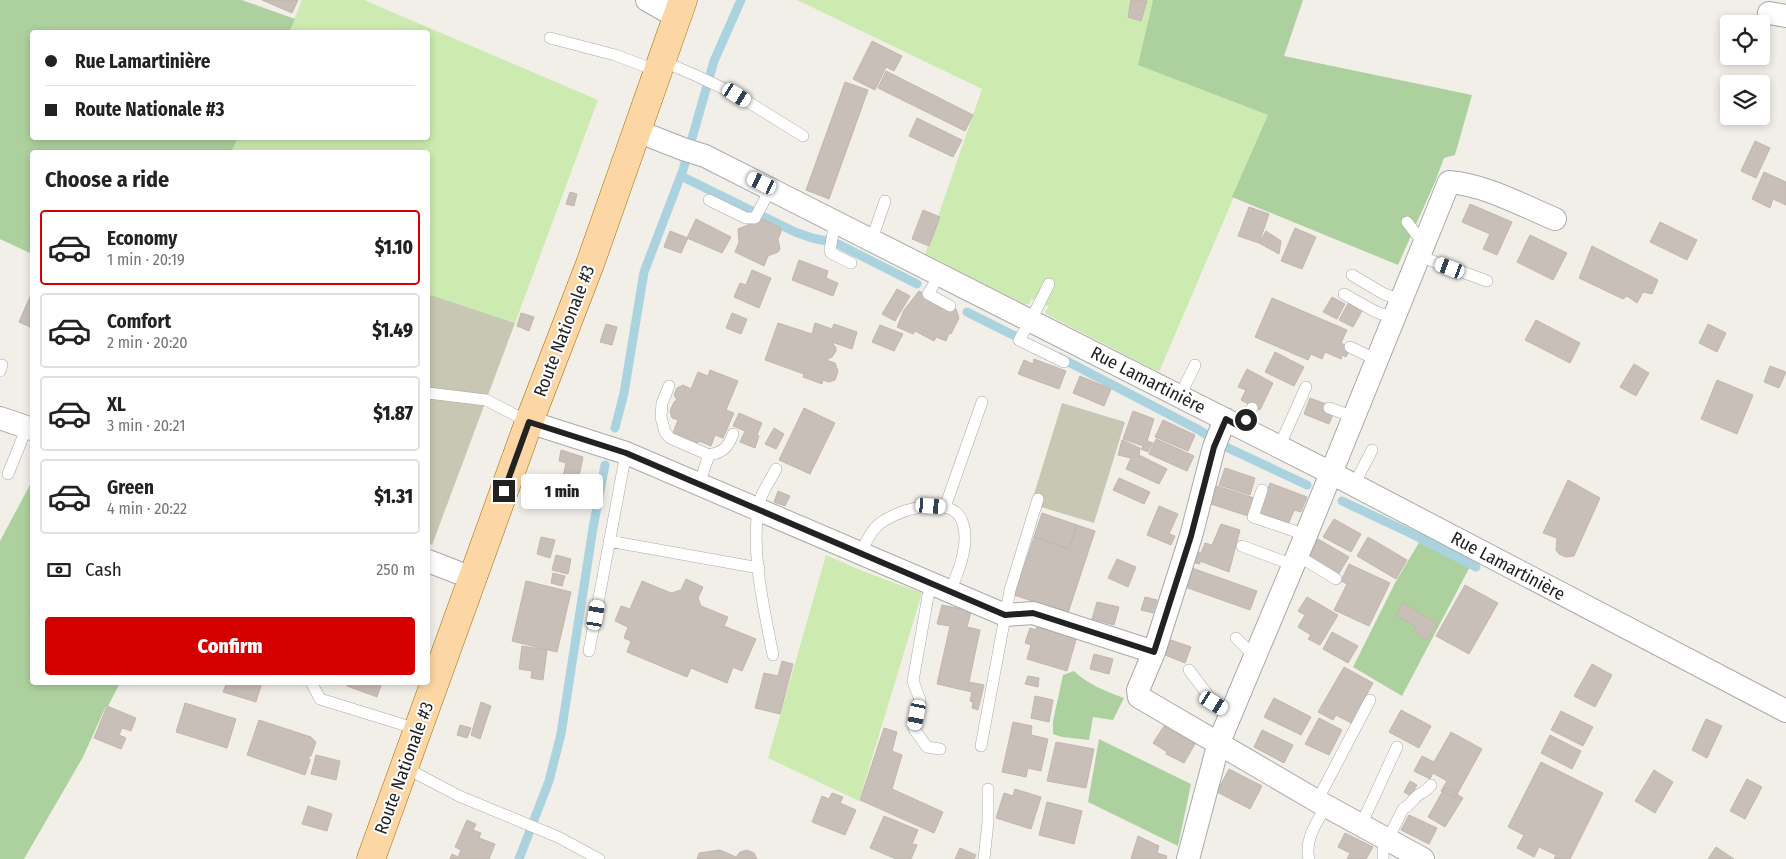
<!DOCTYPE html>
<meta charset="utf-8">
<style>
body{margin:0;font-family:"Fira Sans Condensed",sans-serif;background:#f6f6f6;color:#222;height:100vh;display:flex;flex-direction:column;font-size:19px;white-space:nowrap}
*{box-sizing:border-box;margin:0}
p{font-size:16px;color:#767676}
.icon{flex:none;width:28px;height:28px;fill:none;stroke:currentColor;stroke-width:2;stroke-linecap:round;stroke-linejoin:round}
.map{position:relative;flex:1;overflow:hidden}
.drawer{position:absolute;left:30px;top:150px;width:400px;height:535px;display:flex;flex-direction:column;background:#fff;border-radius:5px;box-shadow:0 2px 8px #0003}
.drawer>*{flex:none}
.top-card{position:absolute;left:30px;top:30px;width:400px;height:110px;border-radius:5px;box-shadow:0 2px 8px #0003;display:grid;align-content:center;height:110px;padding:0 15px;background:#fff}
.buttons{position:absolute;left:1720px;top:15px;display:grid;gap:10px}
.buttons a{display:grid;place-items:center;width:50px;height:50px;border-radius:5px;background:#fff;box-shadow:0 2px 8px #0003;font-size:25px}
.end{position:absolute;width:22px;height:22px;margin:-11px;border:6px solid #222;background:#fff;box-shadow:0 0 0 2px #fff}
.from{border-radius:50%}
.bubble{position:absolute;height:35px;border-radius:5px;background:#fff;box-shadow:0 2px 8px #0003;font-size:16px;font-weight:800;line-height:35px;text-align:center}
.car{position:absolute;width:15px;height:30px;margin:-15px -8px;border-radius:6px;box-shadow:0 0 4px 1px #0007;background:linear-gradient(#fff 24%,#345 0 40%,#fff 0 76%,#345 0 86%,#fff 0)}
.top-card b{display:flex;align-items:center;gap:18px;height:48px;font-size:19px}
.top-card b+b{border-top:1px solid #e0e0e0}
.top-card i{width:12px;height:12px;background:#222}
ul{padding:0;list-style:none}
li{display:flex;align-items:center;gap:15px;height:75px;margin:0 10px 8px;padding:0 5px;border:2px solid #e0e0e0;border-radius:5px}
li div{flex:1}
li b{display:block;font-size:19px}
li em{font-style:normal;font-weight:800}
li.on{border-color:#d40000}
li>.icon{width:45px;height:45px;stroke-width:1.5}
h2{padding:0 15px;font-size:22px;line-height:60px}
.pay{display:flex;align-items:center;gap:12px;height:55px;padding:0 15px;font-size:19px}
.pay p{margin-inline-start:auto}
.primary-button{display:flex;gap:10px;margin-top:auto;padding:10px 15px}
.primary-button a{flex:1;height:58px;border-radius:5px;background:#d40000;color:#fff;font-size:20px;font-weight:800;line-height:58px;text-align:center}
.map>svg:first-child{display:block}
.construction{fill:#c7c7b4}
.grass{fill:#cdebb0}
.forest{fill:#add19e}
.lines{fill:none;stroke-linecap:round;stroke-linejoin:round}
.stream{stroke:#aad3df;stroke-width:9}
.building{fill:#c7bfb8;stroke:#c4b6ab}
.service-casing{stroke:#a9a9a9;stroke-width:12}
.minor-casing{stroke:#a9a9a9;stroke-width:24}
.primary-casing{stroke:#a06b00;stroke-width:29}
.service{stroke:#fff;stroke-width:11}
.minor{stroke:#fff;stroke-width:22}
.primary{stroke:#fcd6a4;stroke-width:28}
.route{stroke:#222;stroke-width:6}
.labels{text-anchor:middle;dominant-baseline:central;stroke-width:4;stroke-linejoin:round;paint-order:stroke}
.street-label{font-size:18px;fill:#222;stroke:#fff}
</style>
<div class="map">
<svg width="1786" height="859" viewBox="0 0 1786 859">
<rect width="100%" height="100%" fill="#f2efe9"/>
<!-- construction -->
<path class="construction" d="M428,294L515,323L432,545L428,543Z
M1062,403L1125,422L1094,523L1031,504Z"/>
<!-- grass -->
<path class="grass" d="M302,0H364L598,100L515,323L428,294V152H231L238,138H428V32H289Z
M797,0H1153L1139,65L1269,115L1159,372L1046,314L1045,311L1049,307L1031,299L1030,304H1025L925,254L982,89Z
M826,555L865,572L922,593L859,801L768,758Z"/>
<!-- forest -->
<path class="forest" d="M0,0H242L295,19L289,32H32V138H238L231,152H32V254L0,239Z
M1153,0H1303L1284,56L1472,95L1455,155L1444,158L1435,182L1398,265L1232,197L1268,115L1138,65Z
M32,481V682L120,683L108,706H106L83,757L24,859H0V541Z
M1424,534L1474,559L1402,696L1353,667L1395,583Z
M1074,671C1089,685 1105,691 1124,698L1113,720L1093,717L1089,740L1062,737L1053,734V721L1063,675Z
M1099,739L1191,784L1178,846L1088,802Z"/>
<g class="lines">
<!-- stream -->
<path class="stream" d="M681,176L795,232L812,238L836,243L917,284
M967,312L1025,341
M1059,357L1199,430L1224,446L1307,485
M615,428L624,393L644,272L683,170L714,61L741,0
M1342,501L1412,534L1476,567
M519,859L549,781L561,734L593,528L605,465"/>
</g>
<!-- building -->
<path class="building" d="M262,0H298L292,13Z
M1131,0L1147,1L1141,21L1128,17Z
M872,41L902,56L894,71L886,67L875,90L853,79Z
M886,71L973,115L965,131L878,88Z
M845,82L868,90L829,199L806,190Z
M917,118L962,140L953,157L909,136Z
M1755,141L1770,148L1756,178L1741,171Z
M1764,172L1786,182V205L1773,199L1770,208L1752,199Z
M570,192L577,194L574,206L566,204Z
M1470,204L1512,222L1497,255L1483,249L1490,234L1462,222Z
M1249,207L1269,214L1259,243L1238,236Z
M923,210L940,217L929,246L912,239Z
M754,215L781,228V232L778,239L780,249L778,252L768,256L764,266L735,252L739,242L738,229L750,224Z
M696,219L731,237L722,253L687,238Z
M1660,222L1697,240L1687,260L1650,242Z
M1295,228L1316,237L1302,269L1281,261Z
M670,231L688,238L681,253L664,247Z
M1266,231L1281,241L1279,254L1259,243Z
M1530,235L1567,253L1553,280L1517,262Z
M1592,246L1658,280L1652,294L1643,292L1637,303L1627,296L1623,299L1579,278Z
M799,260L828,271L826,278L838,283L833,296L792,280Z
M752,270L771,278L759,308L734,297L740,283L746,285Z
M897,289L910,296L895,321L882,314Z
M919,291L956,309L959,318L951,334L949,333L946,341L936,337L934,341L915,331L913,334L897,327L904,310Z
M32,292V328L19,322Z
M1332,297L1345,304L1337,319L1323,312Z
M1272,298L1347,330L1341,343L1347,346L1349,351L1346,357L1342,355L1341,359L1325,352L1322,359L1311,354L1308,360L1255,337Z
M1349,302L1363,309L1353,327L1339,320Z
M521,313L534,317L529,331L517,326Z
M732,313L747,319L741,334L726,328Z
M1536,320L1580,343L1570,363L1525,340Z
M778,323L812,334L815,323L832,329L834,324L857,332L852,349L832,342L836,348V351L832,357L826,360L835,363L838,371L835,380L829,382L823,380L822,384L803,377L804,374L765,360Z
M606,324L617,327L612,345L600,342Z
M1708,324L1726,333L1717,352L1699,343Z
M880,325L903,334L894,351L872,342Z
M1275,352L1304,367L1294,386L1265,372Z
M1034,359L1066,371L1059,389L1018,374L1024,360L1033,364Z
M1634,364L1649,373L1636,396L1620,387Z
M1770,366L1786,372L1779,388L1764,382Z
M1247,369L1273,383L1260,410L1241,400L1246,390L1238,387Z
M710,370L738,381L726,410L734,413L723,438L715,435L711,446L699,441L698,443L673,433L678,420L672,418L670,411L674,402L677,400L674,395L677,388L683,385L691,389L698,372L708,376Z
M1080,376L1111,389L1104,406L1073,393Z
M1717,380L1753,395L1737,434L1701,419Z
M1310,398L1326,404L1334,412L1329,424L1304,414Z
M804,408L835,423L810,474L779,460Z
M1133,411L1154,419L1147,441L1153,443L1148,452L1141,449L1143,446L1123,439Z
M739,413L762,423L757,435L759,436L755,448L740,442L745,431L733,426Z
M1163,420L1195,435L1188,451L1155,437Z
M774,428L784,434L776,449L765,444Z
M1156,439L1194,456L1187,471L1149,454Z
M1122,440L1140,448L1139,455L1167,469L1159,484L1126,469L1131,458L1118,455Z
M561,450L583,457L574,500L561,497L565,478L563,477L566,463L559,461Z
M1225,468L1255,478L1250,495L1219,485Z
M1119,478L1150,492L1144,504L1113,490Z
M1568,480L1600,498L1574,556L1566,557L1559,554L1556,550L1557,538L1543,533Z
M1270,483L1307,497L1301,512L1294,510L1288,525L1259,514Z
M1217,486L1254,498L1248,516L1211,504Z
M778,491L790,496L785,506L774,502Z
M1159,506L1178,514L1169,534L1175,536L1171,545L1147,535Z
M1042,513L1077,525L1069,549L1034,537Z
M1334,519L1361,534L1351,552L1323,537Z
M1221,524L1240,530L1229,572L1200,561V564L1191,562L1195,551L1201,553L1205,543L1212,545Z
M1077,525L1095,531L1068,613L1014,595L1034,537L1069,549Z
M541,537L555,540L550,558L537,554Z
M1368,537L1407,560L1396,579L1357,556Z
M1318,539L1349,557L1338,575L1307,557Z
M556,555L571,559L568,574L552,570Z
M1117,559L1136,567L1128,587L1108,578Z
M1349,564L1390,583L1369,626L1334,610L1347,584L1341,581Z
M1192,568L1257,591L1250,610L1185,587Z
M553,573L565,576L562,586L551,583Z
M686,579L703,587L698,598L701,606L728,617L724,626L756,639L742,671L733,667L727,683L691,668L687,677L627,652L631,641L624,638L628,627L615,621L621,606L630,609L642,581L671,593L681,590Z
M526,581L571,592L557,652L512,641Z
M1465,585L1498,603L1469,654L1436,636Z
M1145,597L1157,600L1153,613L1141,610Z
M1307,597L1338,615L1320,645L1308,639L1311,635L1298,627L1305,615L1298,611Z
M1097,602L1119,607L1114,625L1092,619Z
M1403,603L1437,623L1427,640L1413,631L1416,627L1396,615Z
M942,605L971,611L967,627L980,630L969,682L984,685L978,710L972,708L973,702L970,701L972,692L937,684L950,626L937,624Z
M1038,621L1078,633L1067,671L1027,659L1031,645L1025,643L1030,628L1036,630Z
M1332,632L1358,646L1348,663L1323,649Z
M1171,640L1191,647L1185,663L1165,655Z
M522,646L547,650L543,680L531,678L532,671L519,669Z
M1094,654L1113,659L1109,674L1090,669Z
M782,661L793,664L780,714L755,708L764,673L778,676Z
M1592,664L1612,675L1595,707L1574,696Z
M1344,667L1373,683L1351,723L1336,715L1333,720L1318,712Z
M1028,676L1039,678L1038,687L1025,684Z
M227,682H262L256,702L223,692Z
M348,682H382L377,697L347,686Z
M1035,696L1053,700L1049,722L1031,718Z
M1274,698L1311,717L1301,735L1264,717Z
M481,702L491,706L480,739L471,735Z
M185,703L236,719L227,748L176,732Z
M107,706L136,718L131,731L122,728L119,735L126,738L121,749L94,738Z
M1401,710L1431,726L1419,748L1389,732Z
M1561,711L1593,727L1583,746L1551,730Z
M1319,718L1342,730L1329,755L1305,744Z
M1706,719L1722,726L1707,758L1692,750Z
M259,720L311,737L316,742L311,756L308,757L310,760L305,775L247,755Z
M1013,722L1032,726L1031,735L1048,739L1041,771L1028,768L1026,777L1002,772Z
M460,725L471,728L467,738L457,735Z
M1164,726L1195,744L1184,763L1166,754L1167,752L1153,743Z
M884,728L897,732L892,751L902,755L892,789L943,812L934,833L860,800Z
M1262,730L1293,745L1284,763L1254,747Z
M1451,732L1482,749L1455,798L1441,791L1447,781L1433,773L1430,779L1414,771L1422,756L1434,762Z
M1550,735L1581,751L1572,769L1541,753Z
M1056,742L1094,749L1086,788L1047,781Z
M316,755L340,761L336,780L311,774Z
M1541,762L1603,793L1570,859H1554L1556,855L1539,847L1534,857L1517,848L1524,835L1508,827Z
M1229,769L1262,786L1250,809L1217,792Z
M1654,770L1673,782L1655,813L1635,801Z
M1747,779L1762,787L1745,819L1730,811Z
M1410,781L1417,785L1411,796L1404,792Z
M1445,787L1463,798L1445,827L1428,817Z
M1015,789L1041,797L1031,829L996,818L1004,793L1013,796Z
M832,793L843,797L840,803L856,810L845,835L812,822L822,796L829,799Z
M1047,802L1082,811L1074,844L1039,835Z
M308,806L332,814L327,831L302,824Z
M1409,815L1437,828L1429,844L1401,830Z
M884,816L918,830L912,844L917,845L911,859H896L870,848Z
M467,820L476,824L473,830L481,833L479,838L495,844L489,859H450L452,854L458,857L461,850L455,847Z
M1345,833L1373,847L1366,859H1347L1350,853L1338,847Z
M1138,836L1159,846L1157,853L1167,856L1166,859H1131Z
M1716,847L1734,859H1708Z
M960,848L976,855L974,859H955Z
M720,850L736,857L740,852L747,850L754,853L757,859H697L699,853Z"/>
<g class="lines">
<defs>
<path id="service" d="M550,38L615,55L658,71
M662,61L697,76L737,95L803,136
M709,200L746,218H755L771,188
M835,220L830,251L831,253L851,263
M1407,222L1424,244
M872,239L885,201
M1419,256L1487,281
M940,274L928,294L950,306
M1352,275L1384,294L1401,300
M1049,284L1031,320L1019,340L1064,362
M1344,294L1376,312L1394,318
M1350,347L1377,360
M0,371L2,365
M669,386L662,403L661,417L665,432L670,438L709,455
M428,393L486,400L529,422
M1180,396L1195,365
M1329,408L1354,417
M1242,428L1252,408
M1279,447L1306,387
M8,474L27,427
M699,484L709,455C724,452 728,447 733,434
M1354,485L1372,450
M1262,490L1253,517L1306,535
M945,507L982,402
M609,541L759,568
M1242,546L1293,565
M860,554C865,545 869,534 876,527C891,511 951,492 962,521C971,543 958,572 950,592
M1297,557L1305,560L1336,579
M932,585L928,596L913,681L920,700L914,729L927,747L940,749
M1236,638L1247,649L1257,652
M589,651L626,453
M773,655C764,609 749,546 760,500C763,490 771,479 776,469
M1189,670L1214,703L1231,713
M311,682L320,699L417,729
M981,746L1010,590L1038,499
M404,767L459,796L558,837L599,859
M1317,801L1370,700
M1361,825L1397,747
M984,859L988,822V789
M1309,859C1304,840 1317,822 1326,806
M1383,859V849L1403,809C1409,806 1410,803 1415,798C1421,791 1425,794 1431,785"/>
<path id="minor" d="M647,0L677,17
M1769,13L1786,16
M637,131L683,149L705,156L1331,473L1786,711
M0,418L32,429
M1225,419L1214,447L1191,536L1154,652L1138,690L1139,697L1317,801L1423,859
M529,422L626,453L1005,615L1033,613L1154,652
M428,561L472,578
M1188,859L1219,742L1306,535L1449,182C1486,185 1521,205 1555,219"/>
<path id="primary" d="M371,859L529,422L590,264L683,0"/>
</defs>
<!-- service casing -->
<use href="#service" class="service-casing"/>
<!-- minor casing -->
<use href="#minor" class="minor-casing"/>
<!-- primary casing -->
<use href="#primary" class="primary-casing"/>
<!-- service -->
<use href="#service" class="service"/>
<!-- minor -->
<use href="#minor" class="minor"/>
<!-- primary -->
<use href="#primary" class="primary"/>
</g>
<g class="lines">
<!-- route -->
<path class="route" d="M504,491L529,422L626,453L1005,615L1033,613L1154,652L1191,536L1214,447L1226,419L1242,428L1246,420"/>
</g>
<g class="labels">
<!-- street labels -->
<g class="street-label">
<text transform="translate(564 331) rotate(-69)">Route Nationale #3</text>
<text transform="translate(1148 380) rotate(27)">Rue Lamartinière</text>
<text transform="translate(1508 566) rotate(28)">Rue Lamartinière</text>
<text transform="translate(404 768) rotate(-70)">Route Nationale #3</text>
</g>
</g>
</svg>
<div class="buttons">
<a><svg class="icon" aria-label="locate" viewBox="0 0 24 24"><circle cx="12" cy="12" r="6"/><path d="M12 2v4M12 18v4M2 12h4M18 12h4"/></svg></a>
<a><svg class="icon" aria-label="layers" viewBox="0 0 24 24"><path d="M12 4l9 5-9 5-9-5zM3 14l9 5 9-5"/></svg></a>
</div>
<i class="end from" style="left:1246px;top:420px"></i>
<i class="end" style="left:504px;top:491px"></i>
<div class="bubble" style="left:521px;top:474px;width:82px">1 min</div>
<i class="car" style="left:737px;top:95px;rotate:122deg"></i>
<i class="car" style="left:762px;top:183px;rotate:296deg"></i>
<i class="car" style="left:1450px;top:268px;rotate:291deg"></i>
<i class="car" style="left:931px;top:506px;rotate:94deg"></i>
<i class="car" style="left:596px;top:615px;rotate:10deg"></i>
<i class="car" style="left:1214px;top:703px;rotate:122deg"></i>
<i class="car" style="left:917px;top:715px;rotate:191deg"></i>
<div class="top-card">
<b><i class="from"></i>Rue Lamartinière</b>
<b><i></i>Route Nationale #3</b>
</div>
<section class="drawer">
<h2>Choose a ride</h2>
<ul>
<li class="on"><svg class="icon" aria-label="car" viewBox="0 0 24 24"><path d="M5 17H2v-5l4-1 3-4h7l3 4 3 1v5h-3M9 17h6M6 11h13"/><circle cx="7" cy="17" r="2"/><circle cx="17" cy="17" r="2"/></svg><div><b>Economy</b><p>1 min · 20:19</p></div><em>$1.10</em></li>
<li><svg class="icon" aria-label="car" viewBox="0 0 24 24"><path d="M5 17H2v-5l4-1 3-4h7l3 4 3 1v5h-3M9 17h6M6 11h13"/><circle cx="7" cy="17" r="2"/><circle cx="17" cy="17" r="2"/></svg><div><b>Comfort</b><p>2 min · 20:20</p></div><em>$1.49</em></li>
<li><svg class="icon" aria-label="car" viewBox="0 0 24 24"><path d="M5 17H2v-5l4-1 3-4h7l3 4 3 1v5h-3M9 17h6M6 11h13"/><circle cx="7" cy="17" r="2"/><circle cx="17" cy="17" r="2"/></svg><div><b>XL</b><p>3 min · 20:21</p></div><em>$1.87</em></li>
<li><svg class="icon" aria-label="car" viewBox="0 0 24 24"><path d="M5 17H2v-5l4-1 3-4h7l3 4 3 1v5h-3M9 17h6M6 11h13"/><circle cx="7" cy="17" r="2"/><circle cx="17" cy="17" r="2"/></svg><div><b>Green</b><p>4 min · 20:22</p></div><em>$1.31</em></li>
</ul>
<div class="pay"><svg class="icon" aria-label="cash" viewBox="0 0 24 24"><path d="M3 7h18v10H3z"/><circle cx="12" cy="12" r="2"/></svg>Cash<p>250 m</p></div>
<div class="primary-button"><a>Confirm</a></div>
</section>
</div>
